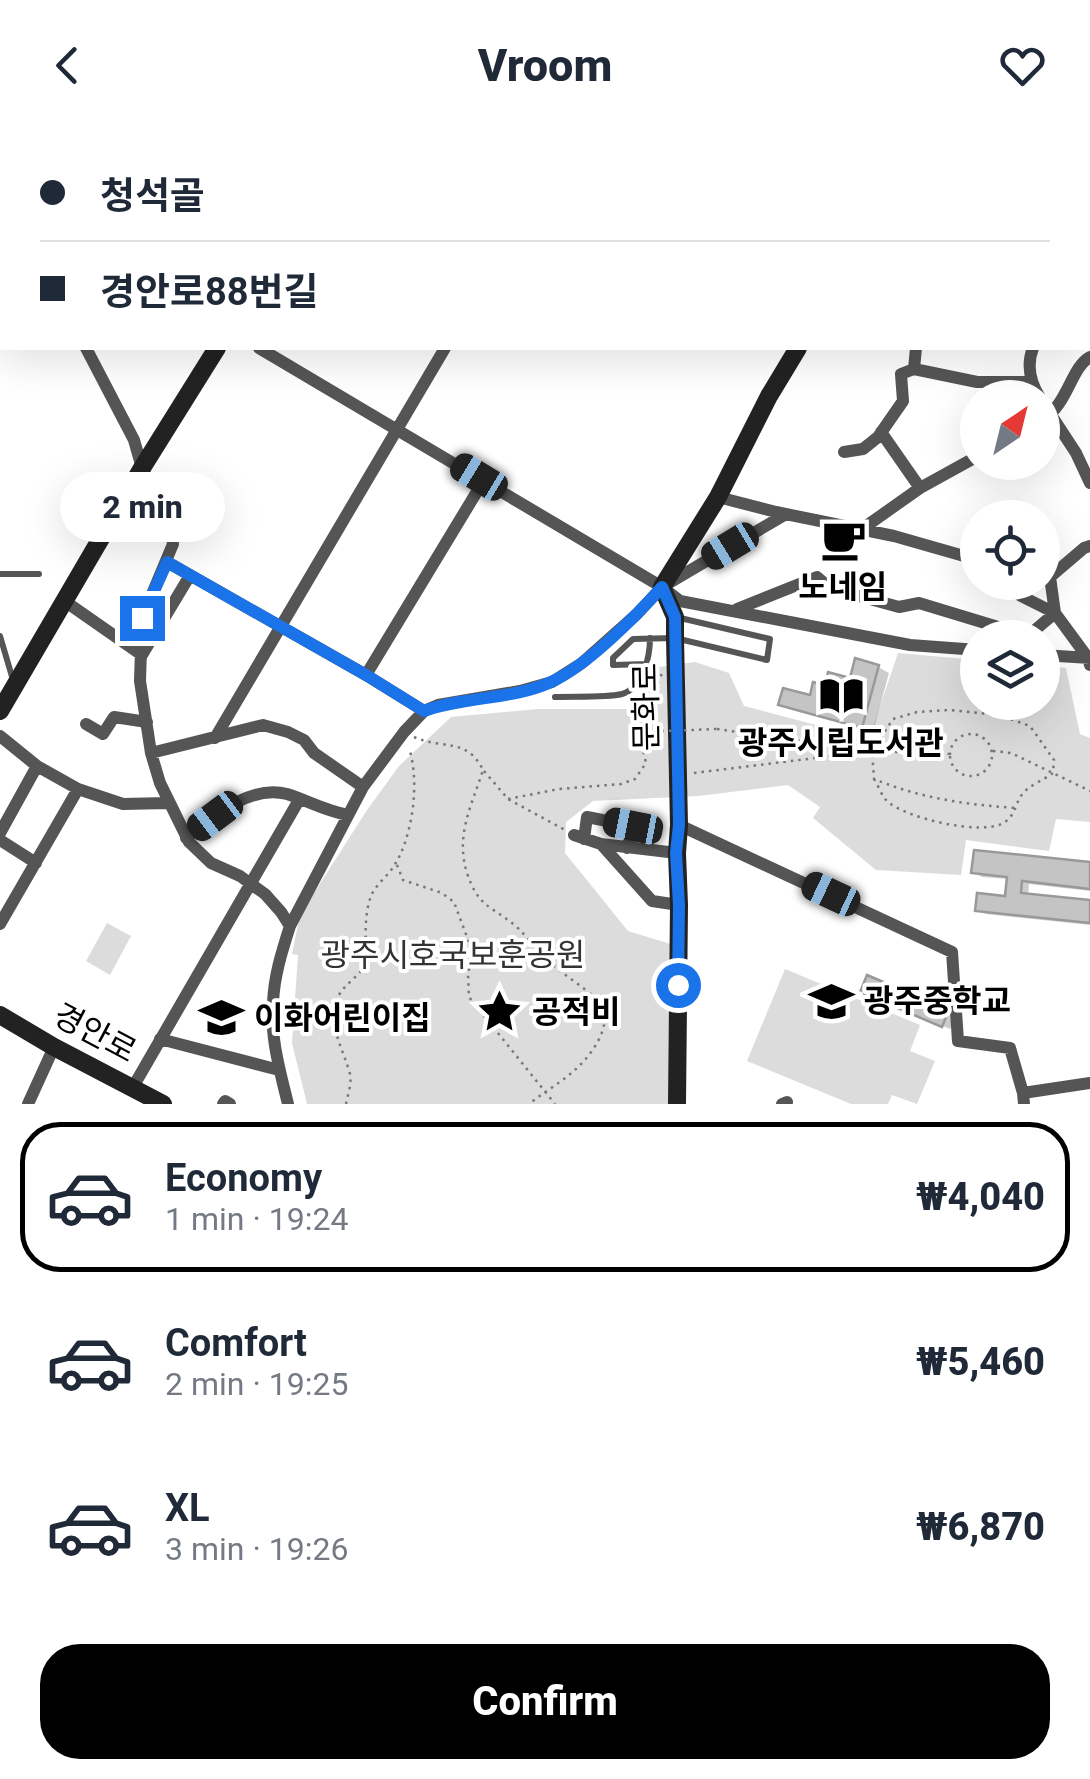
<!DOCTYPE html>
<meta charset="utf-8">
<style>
body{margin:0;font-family:Roboto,"Noto Sans KR",sans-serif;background:#f2f2f3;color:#1f2937;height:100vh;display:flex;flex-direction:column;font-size:38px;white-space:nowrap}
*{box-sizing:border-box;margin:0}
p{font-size:32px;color:#747a83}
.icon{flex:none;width:55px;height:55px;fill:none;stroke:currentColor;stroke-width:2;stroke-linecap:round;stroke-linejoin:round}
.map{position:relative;height:974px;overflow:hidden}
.details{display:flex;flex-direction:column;background:#fff;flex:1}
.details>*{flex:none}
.hud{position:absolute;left:0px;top:0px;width:1090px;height:220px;box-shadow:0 10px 40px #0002;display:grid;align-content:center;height:220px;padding:0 40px;background:#fff}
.needle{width:65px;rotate:35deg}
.buttons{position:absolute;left:960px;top:250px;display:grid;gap:20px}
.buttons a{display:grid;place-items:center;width:100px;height:100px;border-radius:50%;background:#fff;box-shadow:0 10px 40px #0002;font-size:50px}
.end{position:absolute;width:45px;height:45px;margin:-22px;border:12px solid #1a73e8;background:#fff;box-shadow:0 0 0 5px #fff}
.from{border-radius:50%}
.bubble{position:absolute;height:70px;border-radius:35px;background:#fff;box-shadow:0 10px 40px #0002;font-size:32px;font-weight:800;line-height:70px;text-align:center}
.car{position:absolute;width:30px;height:60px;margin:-30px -15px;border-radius:12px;box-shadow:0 0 8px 2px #0007;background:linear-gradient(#222 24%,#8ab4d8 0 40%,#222 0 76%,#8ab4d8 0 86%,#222 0)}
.hud b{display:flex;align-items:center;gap:35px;height:95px;font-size:38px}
.hud b+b{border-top:2px solid #e0e1e3}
.hud i{width:25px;height:25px;background:#1f2937}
ul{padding:18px 0 0;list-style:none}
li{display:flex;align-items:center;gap:30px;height:150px;margin:0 20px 15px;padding:0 20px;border:5px solid transparent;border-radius:40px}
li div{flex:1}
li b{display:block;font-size:38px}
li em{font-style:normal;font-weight:800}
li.active{border-color:#000}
li>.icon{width:90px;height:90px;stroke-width:1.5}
.action{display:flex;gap:20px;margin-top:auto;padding:20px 40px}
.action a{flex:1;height:115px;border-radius:40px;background:#000;color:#fff;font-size:40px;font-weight:800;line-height:115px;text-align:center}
header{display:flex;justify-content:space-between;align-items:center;height:130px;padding:0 40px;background:#fff;font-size:45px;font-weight:800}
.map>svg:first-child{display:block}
.green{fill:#dcdcdc}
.shadow{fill:#0003}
.building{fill:#c4c4c4;stroke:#999;stroke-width:2.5}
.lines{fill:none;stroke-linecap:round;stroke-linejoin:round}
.path{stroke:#777;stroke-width:2.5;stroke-dasharray:2.5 5;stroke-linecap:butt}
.lane{stroke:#555;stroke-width:6}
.street{stroke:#555;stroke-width:12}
.secondary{stroke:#222;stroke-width:18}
.path-bridge{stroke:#777;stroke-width:2.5;stroke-dasharray:2.5 5;stroke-linecap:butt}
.route{stroke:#1a73e8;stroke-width:12}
.labels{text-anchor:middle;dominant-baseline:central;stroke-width:8;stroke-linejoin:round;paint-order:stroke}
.poi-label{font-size:32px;font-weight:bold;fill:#000;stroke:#fff;text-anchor:start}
.street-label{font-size:32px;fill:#000;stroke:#fff}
.park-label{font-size:32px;fill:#333;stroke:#fff}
</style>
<header><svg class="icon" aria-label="back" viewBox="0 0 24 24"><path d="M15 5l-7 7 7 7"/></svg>Vroom<svg class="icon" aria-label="heart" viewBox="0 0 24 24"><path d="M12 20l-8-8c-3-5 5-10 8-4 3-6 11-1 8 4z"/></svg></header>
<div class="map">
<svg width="1090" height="974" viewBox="0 0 1090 974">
<rect width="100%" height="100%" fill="#fff"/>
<!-- green -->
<path class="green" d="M898,523L977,530L978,572H1042L1043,536L1066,538L1080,604L1090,608V692L1056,689L1049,721L966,710L961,745L876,740L813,688L820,677L788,655L698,666L593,671L566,692L565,723L628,801L674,815L675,974H307L292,913L298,825L292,824L300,785L367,680L399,636L451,587L538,579H629L659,537L695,532L729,543L744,576L869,609Z
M107,793L131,806L110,845L86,831Z
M785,839L920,895L910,921L935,931L917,974L892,965L888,974H851L747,931Z"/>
<!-- shadow -->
<path class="shadow" d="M878,537L889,543L873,602L792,580L781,574L811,569L827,558L852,551Z
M1090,735V761L1029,754L1028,766L1090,772V795L986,784L978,780L1007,768L1009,749L982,747L974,742Z
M870,865L948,882L956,886L950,899Z"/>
<!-- building -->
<path class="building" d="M855,528L879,535L862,598L778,575L783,558L810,565L813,552L825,555L828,542L850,548Z
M974,720L1090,732V759L1022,751L1021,763L1090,770V793L975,781L977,763L1005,766L1007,747L971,743Z
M867,845L949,880L942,897L860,862Z"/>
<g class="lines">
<!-- path -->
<path class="path" d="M717,599L869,621
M950 625a21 21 0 1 1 42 0a21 21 0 1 1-42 0Z
M414,607C443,620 467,607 483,640C472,675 455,705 467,743C478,776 489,775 512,793C526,804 536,820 549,832C561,843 595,864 602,876C612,896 592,924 578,937C564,951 545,961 529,974
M993,621L1011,623L1090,661
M484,641L508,669L565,700
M694,643L872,621L949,624
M874,649C878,655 881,664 886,670C903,688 984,707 1005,692C1015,685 1015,675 1021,666C1027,656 1044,650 1053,643L1054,630L1030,596L999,585L949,580L917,582L893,589L872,621L874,649C920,668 967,675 1017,678
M508,669L559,659L621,654L635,649L646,633L639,602L662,543
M397,735L403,750L442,763L454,772L473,823L468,844L469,867L555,974
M346,974C348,964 352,953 350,944C343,918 329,900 337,870C342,853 364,846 368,827C369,825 367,815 366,812C365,798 366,779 371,766C376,754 387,747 394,736C413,706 420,652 409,618"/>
<!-- lane -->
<path class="lane" d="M0,444H39
M0,506L13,550
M647,534L613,535V528L633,509L675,508L767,530L770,509L676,487
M555,567C573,566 605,568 622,564C643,558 650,527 650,508"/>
<!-- street -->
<path class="street" d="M669,0L674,2
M874,0L876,2
M987,0L988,2
M1017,0L1020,2
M399,2L400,0
M457,2L458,0
M516,2L518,0
M571,2L573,0
M0,33L2,34
M1088,50L1090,52
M0,70L2,75
M1088,85L1090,83
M0,90L2,86
M1088,147L1090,143
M86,218L134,310L142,338L170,394L173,414L142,488L140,551L151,623L160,653L189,712L211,733L240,746L265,764L281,782L290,796C282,821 274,846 273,873C270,907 280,941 288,974
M259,218L662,457L680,471L910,515L978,520
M916,218L914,239L977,252H1029
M1033,218C1026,236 1030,252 1040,268
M1042,271L1076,323L1090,353
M1042,290C1068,275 1071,237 1090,227
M881,302L920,358
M844,322L863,319L878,307L903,271L901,244L914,239
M718,367L776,382L894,406L978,430
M862,399L920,358L978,326
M167,432L366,545L424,581
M1043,446L1050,447L1084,418L1090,416
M1022,452L1021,466L1055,483L1088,528L1090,535
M66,472L142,525L189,447
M737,479L817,447L830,458L899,477L919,473L1028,506L1055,483L1050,447
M1042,525L1090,528
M366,545L484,350
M86,594L103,604L114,587L147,592
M0,606L37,636L78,659L123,674L168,673
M215,608L445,218
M151,623L263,595L288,602L304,610L314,623L363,657
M679,695L952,822L958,911L1010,918L1023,963L1024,974
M0,703L37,636
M574,705L601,714L677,723
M186,708C213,687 250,654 287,664C309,671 323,680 348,685
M584,709L587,687L633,696L627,718
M0,710L36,733
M601,714L652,771L679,775
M0,794L78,659
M290,796L363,657L404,602L424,581L438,575L520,561L552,552L582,533L637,484L662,457L786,384
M160,909L279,940
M133,957L299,670
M1023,963L1090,953
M28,974L54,917
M223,974L225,971L230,974
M782,974L787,972"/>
<!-- secondary -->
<path class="secondary" d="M344,2L346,0
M919,2L920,0
M0,581L142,338L217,218
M0,885L54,917L163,974
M677,974L679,775L677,723L679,695L675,508V487L662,457L718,367L769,266L798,218"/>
<!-- path-bridge -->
<path class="path-bridge" d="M639,602L717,599"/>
</g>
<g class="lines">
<!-- route -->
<path class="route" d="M142,488L167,432L366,545L424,581C465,566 512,570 551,552C587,536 636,486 662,457L675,487L679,695L676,723L679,775L678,855"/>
</g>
<!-- icons -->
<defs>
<symbol id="cafe-bare" viewBox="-9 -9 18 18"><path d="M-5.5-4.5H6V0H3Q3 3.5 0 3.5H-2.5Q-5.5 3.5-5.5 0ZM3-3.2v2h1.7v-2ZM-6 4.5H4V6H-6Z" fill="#000" stroke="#fff" stroke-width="2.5" paint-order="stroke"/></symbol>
<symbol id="library-bare" viewBox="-9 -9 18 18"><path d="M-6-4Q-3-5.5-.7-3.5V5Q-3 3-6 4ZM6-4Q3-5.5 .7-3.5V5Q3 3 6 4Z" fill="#000" stroke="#fff" stroke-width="2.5" paint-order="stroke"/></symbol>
<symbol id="school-bare" viewBox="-9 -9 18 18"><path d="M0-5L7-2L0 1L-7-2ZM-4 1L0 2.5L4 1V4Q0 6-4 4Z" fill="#000" stroke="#fff" stroke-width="2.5" paint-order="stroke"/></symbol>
<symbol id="sight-bare" viewBox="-9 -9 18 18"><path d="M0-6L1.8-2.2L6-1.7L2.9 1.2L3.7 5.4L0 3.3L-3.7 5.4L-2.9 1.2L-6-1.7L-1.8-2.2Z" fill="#000" stroke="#fff" stroke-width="2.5" paint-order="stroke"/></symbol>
</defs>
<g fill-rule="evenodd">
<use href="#cafe-bare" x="812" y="378" width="63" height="63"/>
<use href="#library-bare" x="810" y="534" width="63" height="63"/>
<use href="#school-bare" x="800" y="840" width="63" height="63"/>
<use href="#sight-bare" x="468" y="850" width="63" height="63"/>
<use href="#school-bare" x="190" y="856" width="63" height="63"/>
</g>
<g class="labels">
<!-- poi labels -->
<g class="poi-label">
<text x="843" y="457" text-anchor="middle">노네임</text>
<text x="841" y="613" text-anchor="middle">광주시립도서관</text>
<text x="864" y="871">광주중학교</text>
<text x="532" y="882">공적비</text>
<text x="254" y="888">이화어린이집</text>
</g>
<!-- street labels -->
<g class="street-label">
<text transform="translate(646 577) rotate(-91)">문화로</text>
<text transform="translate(95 903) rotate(28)">경안로</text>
</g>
<!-- park labels -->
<g class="park-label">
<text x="453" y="825">광주시호국보훈공원</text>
</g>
</g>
</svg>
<div class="buttons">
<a><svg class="needle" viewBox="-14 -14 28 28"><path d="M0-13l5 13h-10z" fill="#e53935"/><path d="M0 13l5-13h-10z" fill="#747a83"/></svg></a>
<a><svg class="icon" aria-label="locate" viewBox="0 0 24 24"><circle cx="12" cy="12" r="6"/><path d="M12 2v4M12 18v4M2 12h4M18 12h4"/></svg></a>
<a><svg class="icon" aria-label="layers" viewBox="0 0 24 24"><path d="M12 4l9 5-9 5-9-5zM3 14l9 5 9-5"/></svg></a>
</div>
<i class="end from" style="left:678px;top:855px"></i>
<i class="end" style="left:142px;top:488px"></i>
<div class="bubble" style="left:60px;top:342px;width:165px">2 min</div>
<i class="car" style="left:479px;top:347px;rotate:301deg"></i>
<i class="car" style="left:730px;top:416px;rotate:239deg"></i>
<i class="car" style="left:215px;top:686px;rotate:233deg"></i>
<i class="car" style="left:633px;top:696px;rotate:281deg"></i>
<i class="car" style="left:831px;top:764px;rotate:295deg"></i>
<div class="hud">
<b><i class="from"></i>청석골</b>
<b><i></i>경안로88번길</b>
</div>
</div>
<section class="details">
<ul>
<li class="active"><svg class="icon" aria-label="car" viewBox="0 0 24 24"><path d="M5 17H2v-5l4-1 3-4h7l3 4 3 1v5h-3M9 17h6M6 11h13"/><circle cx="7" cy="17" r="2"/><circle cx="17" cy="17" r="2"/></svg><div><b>Economy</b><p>1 min · 19:24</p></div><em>₩4,040</em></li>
<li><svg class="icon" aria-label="car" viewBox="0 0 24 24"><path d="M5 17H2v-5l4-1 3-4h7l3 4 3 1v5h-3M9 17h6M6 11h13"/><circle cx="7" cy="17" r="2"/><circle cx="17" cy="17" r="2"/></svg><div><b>Comfort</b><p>2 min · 19:25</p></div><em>₩5,460</em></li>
<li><svg class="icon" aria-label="car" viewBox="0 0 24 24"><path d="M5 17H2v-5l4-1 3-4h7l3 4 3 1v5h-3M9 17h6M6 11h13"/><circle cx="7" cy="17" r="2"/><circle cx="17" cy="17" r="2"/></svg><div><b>XL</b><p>3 min · 19:26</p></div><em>₩6,870</em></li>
</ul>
<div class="action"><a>Confirm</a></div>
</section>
